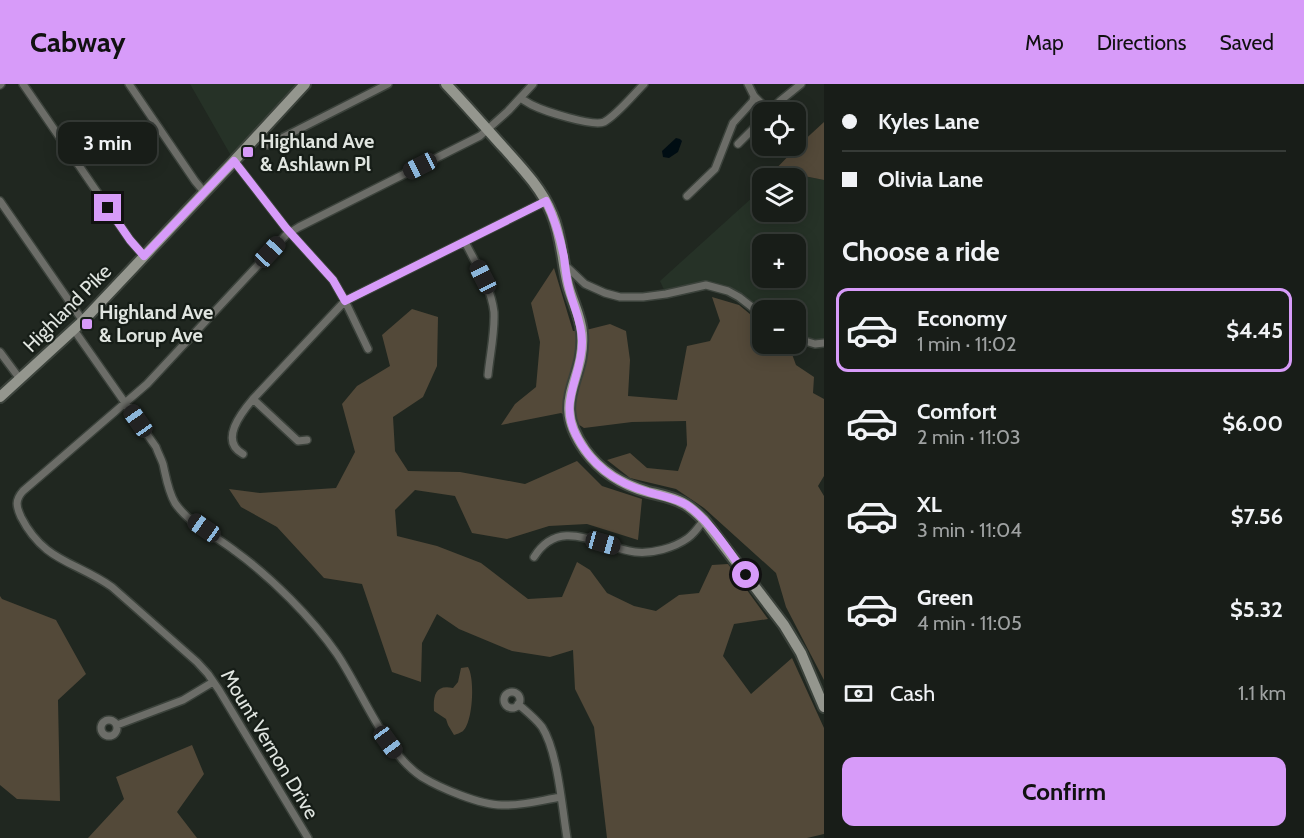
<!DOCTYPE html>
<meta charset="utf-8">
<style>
body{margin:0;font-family:Cabin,sans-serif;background:#252a25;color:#f1f3f6;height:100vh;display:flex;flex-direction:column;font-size:22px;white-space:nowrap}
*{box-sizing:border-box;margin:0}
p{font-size:20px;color:#9fa2a2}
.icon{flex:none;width:33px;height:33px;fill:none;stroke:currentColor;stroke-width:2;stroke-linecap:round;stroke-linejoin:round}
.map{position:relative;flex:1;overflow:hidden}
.side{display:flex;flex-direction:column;background:#181d18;width:480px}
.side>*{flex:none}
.top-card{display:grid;align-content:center;height:132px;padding:0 18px;background:#181d18}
.buttons{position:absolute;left:752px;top:18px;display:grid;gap:12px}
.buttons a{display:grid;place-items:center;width:54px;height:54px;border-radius:12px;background:#181d18;box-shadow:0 3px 15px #0003,0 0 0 2px #363b37;font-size:30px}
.end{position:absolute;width:27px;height:27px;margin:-14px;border:8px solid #d79bf9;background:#111;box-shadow:0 0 0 3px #111}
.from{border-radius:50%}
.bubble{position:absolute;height:42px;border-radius:12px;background:#181d18;box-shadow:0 3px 15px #0003,0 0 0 2px #363b37;font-size:20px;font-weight:800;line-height:42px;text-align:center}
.car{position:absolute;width:18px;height:36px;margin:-18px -9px;border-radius:8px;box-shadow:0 0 4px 2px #0007;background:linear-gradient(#222 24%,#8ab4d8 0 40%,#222 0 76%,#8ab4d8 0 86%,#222 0)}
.top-card b{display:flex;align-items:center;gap:21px;height:57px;font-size:22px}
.top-card b+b{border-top:2px solid #363b37}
.top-card i{width:15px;height:15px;background:#f1f3f6}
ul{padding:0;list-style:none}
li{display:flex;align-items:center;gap:18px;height:84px;margin:0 12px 9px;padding:0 6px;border:3px solid transparent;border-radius:12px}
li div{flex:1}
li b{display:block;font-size:22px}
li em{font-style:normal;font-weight:800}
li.on{border-color:#d79bf9}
li>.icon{width:54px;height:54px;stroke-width:1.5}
h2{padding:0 18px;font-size:27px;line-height:72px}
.pay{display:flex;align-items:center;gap:15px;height:66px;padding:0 18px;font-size:22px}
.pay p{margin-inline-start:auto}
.button{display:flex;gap:12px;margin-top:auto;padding:12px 18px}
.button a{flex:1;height:69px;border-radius:12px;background:#d79bf9;color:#111;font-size:24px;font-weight:800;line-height:69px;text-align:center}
header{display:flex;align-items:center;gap:36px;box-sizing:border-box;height:84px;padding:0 30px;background:#d79bf9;color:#111}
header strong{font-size:28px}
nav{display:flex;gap:33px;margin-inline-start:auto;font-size:21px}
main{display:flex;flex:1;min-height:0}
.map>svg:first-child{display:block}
.built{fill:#263227;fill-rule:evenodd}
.green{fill:#534939}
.water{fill:#000d13}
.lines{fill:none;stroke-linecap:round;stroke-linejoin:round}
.street-casing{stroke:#3b423b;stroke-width:10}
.secondary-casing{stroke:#3b423b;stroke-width:14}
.street{stroke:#6c6d68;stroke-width:7}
.secondary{stroke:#94968e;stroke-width:10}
.route{stroke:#d79bf9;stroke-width:8}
.poi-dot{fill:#d79bf9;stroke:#161d17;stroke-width:2}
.labels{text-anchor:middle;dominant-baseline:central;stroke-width:4.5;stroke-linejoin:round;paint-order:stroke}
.poi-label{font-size:20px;font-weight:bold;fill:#e0e5e0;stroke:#161d17;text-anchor:start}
.street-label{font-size:20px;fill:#e0e5e0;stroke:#161d17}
</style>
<header>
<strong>Cabway</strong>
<nav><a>Map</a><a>Directions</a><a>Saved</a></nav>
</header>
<main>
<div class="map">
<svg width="824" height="754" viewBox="0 0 824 754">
<rect width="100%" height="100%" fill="#202720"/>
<!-- built -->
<path class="built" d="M190,0H305L234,77Z
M798,91L824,96V259L795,254V226H762V231L739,213L706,201L666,210L660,197L754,112L762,109V128H795V94H791ZM762,160H795V194H762Z"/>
<!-- green -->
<path class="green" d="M824,38V96L799,91L791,94H767L799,61Z
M554,184L573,247H582L610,240L626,247L630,276L628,312L677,316L687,262L710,257L720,237L712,213L739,221L762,240V260H786L789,262L796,281L814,293L813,309L824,315V392L818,402L824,412V596L786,523L776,489L704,424L676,405L630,394L607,376L630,369L647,384L678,387L687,361L686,337L632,338L584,344L561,329L501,341L515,320L536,303L540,258L531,219Z
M412,225L438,233L437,282L423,313L393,333L395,367L408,387L460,388L525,400L577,377L602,402L642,415L638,456L587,440L549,442L507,455L472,449L455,412L415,406L395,426L397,452L437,462L481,479L528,515L562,513L577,478L590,486L607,509L634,522L656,527L679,511L699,509L712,481L728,480L768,535L734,540L723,572L751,610L792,574L824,644V750L807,754H607L594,643L575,605L573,566L550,573L512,567L459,545L437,530L422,559L421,598L392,588L362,500L324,494L277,443L241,423L229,405L260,409L336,404L355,368L342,320L357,302L390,282L382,251Z
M0,512L2,515L56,536L86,590L58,616L60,717L17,715L0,701Z
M468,583C475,594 473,638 463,647C462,648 455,651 454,651L448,641L446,635L434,627C433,612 435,600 453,604L458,598L461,584Z
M192,661L204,690L177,728L197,754H88L124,715L116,693Z"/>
<!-- water -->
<path class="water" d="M676,54L680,55L682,57L678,68L669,74L663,73L662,67Z"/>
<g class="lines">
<defs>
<path id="street" d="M23,0L130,156L144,172
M129,0L195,97L205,109
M748,0L754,12L770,28
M0,1L1,0
M520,14C524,16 528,19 532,21C544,27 593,43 604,38C616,32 634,10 644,0
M769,28L780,17L801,0
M738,60L762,36
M268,61L388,0
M234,77L286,144L333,196L345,217L368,265
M687,112L715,85L733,39L753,17L754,12
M0,117L83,237
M465,158C476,180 491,203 494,228C495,249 490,270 488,291
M565,181L585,200L605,209L620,213H643L666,210L706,201L728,207L739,213L762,231
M74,246L156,363C158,369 161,374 163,380C166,393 168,407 175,419C189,440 216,452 235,467C271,493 312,534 337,570C362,607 385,669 422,693C440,704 480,721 502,721C522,722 542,716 561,713
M795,254L815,260L824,259
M0,268L20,295
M253,315L298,357L307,356
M243,370C219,357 241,329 253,315L345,217L546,117
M534,473C560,431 598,463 635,468C652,470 674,464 688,454C695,449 699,442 704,436
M504 616a8 8 0 1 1 16 0a8 8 0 1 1-16 0Z
M518,620C526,627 535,634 542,643C558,668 562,724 567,754
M101 644a8 8 0 1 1 16 0a8 8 0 1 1-16 0Z
M117,641L183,616L213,598
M308,754L219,606L208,590L197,578L112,503C75,477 44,478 21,433C16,422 15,416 23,407L147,300L286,151L299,143L480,52L508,27L533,0"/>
<path id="secondary" d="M446,0C466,21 485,43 504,64C522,84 542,105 552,130C562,153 562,177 568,201C572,217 581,232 582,249C586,298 549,315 585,366C601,388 623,401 648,408C660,411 672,413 683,419C691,423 698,430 704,436L784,541L801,569L824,623
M0,313L83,237L234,77L305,0"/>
</defs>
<!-- street casing -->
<use href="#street" class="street-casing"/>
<!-- secondary casing -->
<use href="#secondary" class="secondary-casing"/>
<!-- street -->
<use href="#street" class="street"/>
<!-- secondary -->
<use href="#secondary" class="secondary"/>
</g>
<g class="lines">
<!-- route -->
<path class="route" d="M108,124L130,156L144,172L234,77L286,144L333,196L345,217L546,117C555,135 560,153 564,173C565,182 566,191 568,200C572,220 582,237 582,257C583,291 558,316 576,351C591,381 616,399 648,408C661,412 675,414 687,421C710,437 729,468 746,491"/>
</g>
<!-- markers -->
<g class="poi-dot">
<rect x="242" y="62" width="12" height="12" rx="3"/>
<rect x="81" y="234" width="12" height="12" rx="3"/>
</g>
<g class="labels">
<!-- poi labels -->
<g class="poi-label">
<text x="260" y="57">Highland Ave<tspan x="260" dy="23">&amp; Ashlawn Pl</tspan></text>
<text x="99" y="228">Highland Ave<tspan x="99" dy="23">&amp; Lorup Ave</tspan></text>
</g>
<!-- street labels -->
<g class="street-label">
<text transform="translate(67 224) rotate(-45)">Highland Pike</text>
<text transform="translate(270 660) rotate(59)">Mount Vernon Drive</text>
</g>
</g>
</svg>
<div class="buttons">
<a><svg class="icon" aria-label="locate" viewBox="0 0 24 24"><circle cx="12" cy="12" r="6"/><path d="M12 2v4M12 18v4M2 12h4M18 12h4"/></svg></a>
<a><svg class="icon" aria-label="layers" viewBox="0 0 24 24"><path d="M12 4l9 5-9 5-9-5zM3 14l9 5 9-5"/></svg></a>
<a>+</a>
<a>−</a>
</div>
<i class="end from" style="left:746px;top:491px"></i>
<i class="end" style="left:108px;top:124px"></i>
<div class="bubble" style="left:58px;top:38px;width:99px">3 min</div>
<i class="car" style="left:420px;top:82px;rotate:243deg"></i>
<i class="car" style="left:270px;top:168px;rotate:43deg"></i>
<i class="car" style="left:483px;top:193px;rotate:333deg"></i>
<i class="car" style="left:138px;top:337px;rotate:325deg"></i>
<i class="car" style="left:204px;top:444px;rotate:305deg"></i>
<i class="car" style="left:603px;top:459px;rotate:106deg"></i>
<i class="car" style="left:388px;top:658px;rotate:144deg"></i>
</div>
<section class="side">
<div class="top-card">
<b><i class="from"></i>Kyles Lane</b>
<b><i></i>Olivia Lane</b>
</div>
<h2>Choose a ride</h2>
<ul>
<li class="on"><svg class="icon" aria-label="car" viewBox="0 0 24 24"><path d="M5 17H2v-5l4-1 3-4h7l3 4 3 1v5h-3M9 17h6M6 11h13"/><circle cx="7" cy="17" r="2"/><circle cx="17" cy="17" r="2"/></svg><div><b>Economy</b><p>1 min · 11:02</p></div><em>$4.45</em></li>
<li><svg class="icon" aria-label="car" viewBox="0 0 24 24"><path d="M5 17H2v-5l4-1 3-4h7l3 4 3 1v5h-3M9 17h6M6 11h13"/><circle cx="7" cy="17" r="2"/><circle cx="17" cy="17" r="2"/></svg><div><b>Comfort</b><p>2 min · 11:03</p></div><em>$6.00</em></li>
<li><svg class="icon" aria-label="car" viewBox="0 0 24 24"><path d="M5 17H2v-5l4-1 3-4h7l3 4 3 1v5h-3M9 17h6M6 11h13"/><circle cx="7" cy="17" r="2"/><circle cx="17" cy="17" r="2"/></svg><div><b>XL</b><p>3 min · 11:04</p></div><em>$7.56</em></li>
<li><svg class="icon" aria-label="car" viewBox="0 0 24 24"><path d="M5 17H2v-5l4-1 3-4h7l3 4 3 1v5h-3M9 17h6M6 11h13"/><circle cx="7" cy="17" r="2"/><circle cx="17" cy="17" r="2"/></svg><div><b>Green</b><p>4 min · 11:05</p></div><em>$5.32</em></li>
</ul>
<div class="pay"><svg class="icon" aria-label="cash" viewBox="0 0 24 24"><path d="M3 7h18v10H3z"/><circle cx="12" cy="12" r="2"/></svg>Cash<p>1.1 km</p></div>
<div class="button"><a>Confirm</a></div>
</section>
</main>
